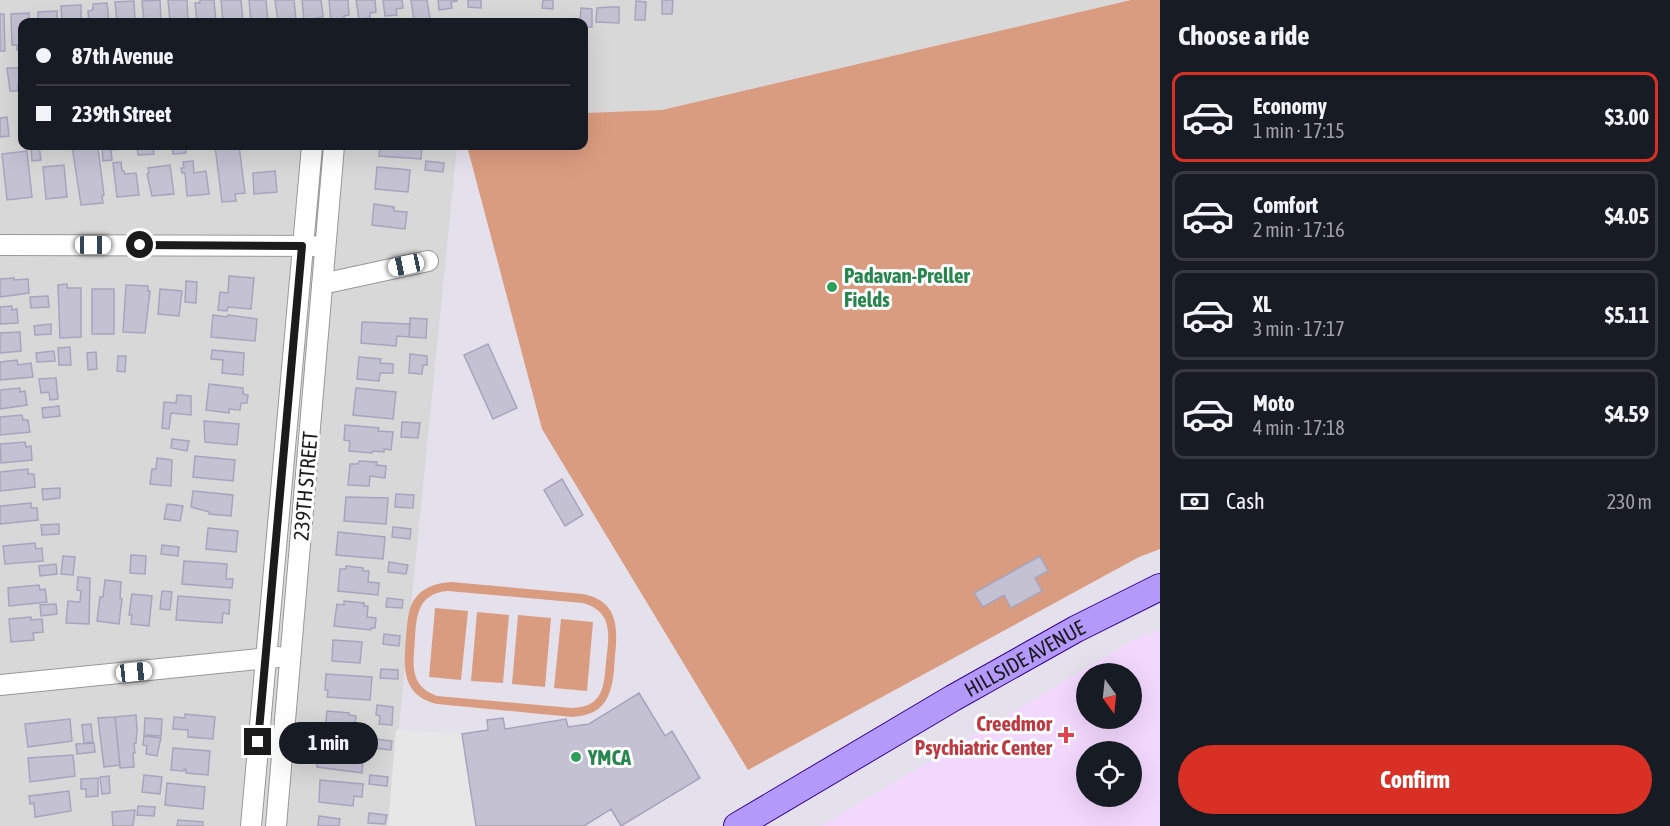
<!DOCTYPE html>
<meta charset="utf-8">
<style>
body{margin:0;font-family:"Asap Condensed",sans-serif;background:#20242c;color:#f1f3f6;height:100vh;display:flex;flex-direction:column;font-size:22px;white-space:nowrap}
*{box-sizing:border-box;margin:0}
p{font-size:20px;color:#9ea1a6}
.icon{flex:none;width:33px;height:33px;fill:none;stroke:currentColor;stroke-width:2;stroke-linecap:round;stroke-linejoin:round}
.map{position:relative;flex:1;overflow:hidden}
.panel{display:flex;flex-direction:column;background:#171b24;width:510px}
.panel>*{flex:none}
.top-card{position:absolute;left:18px;top:18px;width:570px;height:132px;border-radius:12px;box-shadow:0 6px 24px #0002;display:grid;align-content:center;height:132px;padding:0 18px;background:#171b24}
.needle{width:39px;rotate:165deg}
.fabs{position:absolute;left:1076px;top:663px;display:grid;gap:12px}
.fabs a{display:grid;place-items:center;width:66px;height:66px;border-radius:50%;background:#171b24;box-shadow:0 6px 24px #0002;font-size:30px}
.end{position:absolute;width:27px;height:27px;margin:-14px;border:8px solid #1b1b1b;background:#fff;box-shadow:0 0 0 3px #fff}
.from{border-radius:50%}
.bubble{position:absolute;height:42px;border-radius:21px;background:#171b24;box-shadow:0 6px 24px #0002;font-size:20px;font-weight:700;line-height:42px;text-align:center}
.car{position:absolute;width:18px;height:36px;margin:-18px -9px;border-radius:8px;box-shadow:0 0 4px 2px #0007;background:linear-gradient(#fff 24%,#345 0 40%,#fff 0 76%,#345 0 86%,#fff 0)}
.top-card b{display:flex;align-items:center;gap:21px;height:57px;font-size:22px}
.top-card b+b{border-top:2px solid #363941}
.top-card i{width:15px;height:15px;background:#f1f3f6}
ul{padding:0;list-style:none}
li{display:flex;align-items:center;gap:18px;height:90px;margin:0 12px 9px;padding:0 6px;border:3px solid #363941;border-radius:12px}
li div{flex:1}
li b{display:block;font-size:22px}
li em{font-style:normal;font-weight:700}
li.on{border-color:#d93025}
li>.icon{width:54px;height:54px;stroke-width:1.5}
h2{padding:0 18px;font-size:27px;line-height:72px}
.pay{display:flex;align-items:center;gap:15px;height:66px;padding:0 18px;font-size:22px}
.pay p{margin-inline-start:auto}
.action{display:flex;gap:12px;margin-top:auto;padding:12px 18px}
.action a{flex:1;height:69px;border-radius:36px;background:#d93025;color:#fff;font-size:24px;font-weight:700;line-height:69px;text-align:center}
main{display:flex;flex:1;min-height:0}
.map>svg:first-child{display:block}
.residential{fill:#d8d8d9}
.education{fill:#f3d8fe;fill-rule:evenodd}
.pitch{fill:#da9c80;fill-rule:evenodd}
.parking{fill:#e7e7e7}
.building{fill:#c4c1d3;stroke:#a7a4bd;stroke-width:1.5}
.lines{fill:none;stroke-linecap:round;stroke-linejoin:round}
.minor-casing{stroke:#989898;stroke-width:22}
.major-casing{stroke:#37048e;stroke-width:28}
.minor{stroke:#fff;stroke-width:20}
.major{stroke:#b399f9;stroke-width:26}
.route{stroke:#1b1b1b;stroke-width:8}
.leisure-dot{fill:#2e9e5b;stroke:#fff;stroke-width:2}
.health-dot{fill:#e0444e;stroke:#fff;stroke-width:2}
.labels{text-anchor:middle;dominant-baseline:central;stroke-width:6;stroke-linejoin:round;paint-order:stroke}
.leisure-label{font-size:21px;font-weight:bold;fill:#27864d;stroke:#fff;text-anchor:start}
.street-label{font-size:21px;fill:#1b1b1b;stroke:#fff}
.health-label{font-size:21px;font-weight:bold;fill:#be3a42;stroke:#fff;text-anchor:end}
</style>
<main>
<div class="map">
<svg width="1160" height="826" viewBox="0 0 1160 826">
<rect width="100%" height="100%" fill="#e5e1ec"/>
<!-- residential -->
<path class="residential" d="M0,0H1131L662,110L584,113V22H22V146H457L389,826H0Z"/>
<!-- education -->
<path class="education" d="M1160,630V826H821L1137,638ZM1086,674H1131V718H1086ZM1086,752H1131V796H1086Z"/>
<!-- pitch -->
<path class="pitch" d="M1131,0H1160V549L1139,557L748,770L542,429L467,146H584V113L662,110Z
M451,582L583,594C618,601 618,627 615,656C613,688 611,715 572,717L437,704C400,695 404,666 406,636C408,622 407,607 417,596C426,586 437,583 451,582ZM448,591L583,603C614,612 609,636 606,662C604,687 603,707 572,708L437,696C409,686 413,664 415,640C416,616 418,593 448,591Z
M435,608L468,611L461,680L429,677Z
M477,612L509,615L503,683L471,681Z
M518,615L551,618L545,687L512,684Z
M561,619L593,622L587,691L554,688Z"/>
<!-- parking -->
<path class="parking" d="M396,730L462,734L476,826H388Z"/>
<!-- building -->
<path class="building" d="M160,0L161,22H144L142,1Z
M168,0H187L188,22H170Z
M200,0H214L216,22H197L195,3H200Z
M221,0H241L243,22H223Z
M249,0H266L268,22H251Z
M275,0H294L296,20L278,22Z
M302,0H321L323,17L317,18L318,22H304Z
M329,0H348L349,15L344,16V21L331,22Z
M356,0H375L376,12L370,13V18L359,19Z
M383,0H402L403,8L396,9L397,15L385,16Z
M411,0H427L430,19L414,21Z
M438,0H457V1L451,2L452,8L439,10Z
M467,0H481V8L468,7V0Z
M543,0H553V9L542,8Z
M662,0H673L672,14H662Z
M134,1L135,22H117L115,2Z
M636,1L646,2L645,20H635Z
M107,3L109,22H89L88,11L93,10V4Z
M81,5V22H62L61,6Z
M610,7H619V23L596,22L597,8Z
M581,8L592,9V27H584V22H580Z
M57,11V22H38V12Z
M29,13V22H22V50H17V45H12L11,14Z
M0,14H4L5,51H0Z
M7,68H22V84H18V91H10Z
M7,117L9,136L0,137V118Z
M31,146H39L41,160L32,161Z
M72,146H96L98,148L104,195L102,196L103,203L81,205Z
M102,146H117L118,149L111,150L112,160L103,161Z
M137,146H153L154,154L138,155Z
M172,146H185L186,153L173,154Z
M215,146H239L245,193L235,194L236,201L222,202Z
M380,146H422L421,159L379,156Z
M27,151L32,197L7,200L2,154Z
M193,161L194,173L206,171L209,194L187,196L185,173H182L181,168H184L183,162Z
M426,161L444,163L443,172L425,170Z
M121,162L122,171H124L125,174L136,173L139,195L117,197L113,163Z
M64,165L67,197L46,199L43,167Z
M170,165L174,194L152,196L147,174L149,173L148,168Z
M377,167L410,170L408,192L375,189Z
M275,171L277,192L254,194L253,173Z
M374,204L394,207V211L407,212L405,229L372,225Z
M229,276L254,278L251,309L228,307L227,311L218,310L220,292L228,293Z
M14,278V280L28,279L29,293L0,297V279Z
M186,281L197,282L196,303L185,302Z
M67,284V288H81V337L60,338L58,285Z
M126,285L148,286V291H150L145,333L123,332Z
M92,289H114V334H92Z
M160,289L182,291L179,316L158,314Z
M48,296L49,307L31,308L30,297Z
M12,306V310L17,309L18,323L0,324V307Z
M213,315L227,317L228,315L257,319L255,341L211,337Z
M410,318L427,319L426,338L409,337Z
M362,322L410,324L409,337L397,336L396,346L361,343Z
M51,324V334L35,335L34,326Z
M20,332L21,351L0,353V333Z
M488,344L517,408L493,419L464,355Z
M70,347L71,365H59L58,348Z
M212,350L244,353L243,375L222,373L223,360L211,359Z
M54,351L55,361L37,362L36,353Z
M96,352L97,369L88,370L87,353Z
M410,354L427,356V365H423L422,374L409,373Z
M118,356H126L125,372L117,371Z
M359,357L381,359L380,363L393,364V373H380L379,381L357,379Z
M17,360L18,365L31,363L33,377L0,380V362Z
M56,378L58,399L50,400L49,392L41,393L39,379Z
M209,384L243,388V394L248,395L247,403H241L240,410L229,409V413L206,410Z
M20,388V392L25,391L27,405L0,409V390Z
M356,388L396,392L393,419L353,415Z
M177,395L191,396V415L171,413L169,429L162,428L164,402L176,403Z
M59,406L60,416L43,418L42,408Z
M22,415L23,420H28L30,432L0,435V417Z
M204,421L239,424L237,445L205,442Z
M402,422L420,423L418,438L401,437Z
M345,425L379,428L378,431L393,432L391,450L384,449V452L373,451L372,453L349,451L350,441L344,440Z
M172,439L189,441L187,451L171,448Z
M25,442L26,447L31,446L32,460L1,463L0,444Z
M195,456L235,460L233,481L193,477Z
M157,458L172,460L171,486L150,484L152,469H156Z
M359,461L377,462L376,465L386,466L385,478L370,476L369,486L348,485L350,464H358Z
M28,469V474H34L35,487L0,491V472Z
M562,479L583,515L565,526L544,490Z
M60,488V498L43,500L42,489Z
M193,491L233,495L231,516L209,514V512L191,507Z
M396,494L414,495L413,508L395,507Z
M346,497L388,498L386,524L344,521Z
M31,503V508H37L38,520L0,524V506Z
M167,504L183,506L180,521L164,519Z
M59,524V534L42,535L41,525Z
M393,527L411,529L410,539L392,537Z
M208,528L238,531L236,552L206,549Z
M338,532L385,537L383,559L336,555Z
M35,543L36,549L42,548L43,561L5,564L3,546Z
M162,545L179,547L178,556L161,554Z
M131,555L146,556L145,574L130,573Z
M63,556L75,557L73,575L61,574Z
M1040,556L1048,571L1035,578L1042,591L1011,608L1004,595L983,607L974,593Z
M184,561L227,564L226,579H233L232,588L182,584Z
M389,562L408,565L406,574L388,572Z
M56,564L57,574L40,576L39,566Z
M346,566L363,568V571H369L368,582L379,583L378,595L338,591L340,569H346Z
M78,577L90,578L89,624L66,623L68,601L80,602L81,591L77,590Z
M105,580L121,582L120,598L122,599L119,624L97,621L100,597H103Z
M39,585L40,590L45,589L47,602L9,606L8,588Z
M162,591L172,592L170,610L160,609Z
M132,594L152,596L149,626L131,624L132,615H129Z
M178,596L230,600L229,614L223,613L222,623L176,620Z
M387,598L403,600L402,608L386,607Z
M344,601L364,603V606H368L367,617L376,618L375,628H371V630L334,626L337,604L344,605Z
M56,604L57,614L41,616L40,605Z
M31,617V620L42,619L43,632L33,633L34,640L11,642L9,619Z
M384,634L400,636L399,646L383,644Z
M333,640L362,642L360,663L332,661Z
M381,669L398,670V679L380,678Z
M326,674L372,677L370,700L327,697L328,690H325Z
M639,693L665,736L672,731L700,778L621,826L611,809L584,826H476L462,734L488,730L487,720L503,718L505,729L566,719L568,727L589,724Z
M377,705L393,707L392,725L379,724L380,716L376,715Z
M327,711L349,713V715L356,716L355,724L349,723L347,734L325,731Z
M185,714L215,717L213,739L188,737V730L173,729L174,717L185,718Z
M136,715L137,730L136,743L134,744L135,753H133L134,767L120,768L115,717Z
M115,717L120,765L104,767L98,718Z
M145,718L162,719L161,736L144,735Z
M70,719L72,741L28,747L25,724Z
M91,724L93,742L84,743L82,725Z
M144,736L161,738L157,756L146,754L147,746L143,745Z
M374,739L392,741L391,750L373,748Z
M94,743L95,752L77,754L76,744Z
M317,744L364,748L362,773L317,767Z
M173,748L210,751L208,775L186,773V769H184V771L171,770Z
M73,755L75,776L30,782L28,758Z
M144,775L162,777L160,794L142,792Z
M370,775L388,777L387,786L369,784Z
M109,776L110,793L102,794L100,777Z
M98,778V796L86,797V789H81V779Z
M320,780L363,784L362,797L354,796L353,806L319,802Z
M167,783L205,787L203,809L165,805Z
M69,791L71,811L35,817L34,803L30,804L29,796Z
M138,806L155,807L154,816L137,815Z
M135,810L133,826H113L112,812Z
M369,813L387,815L385,824L368,823Z
M319,816L340,819L339,826H318Z
M178,820L203,822V826H177Z"/>
<g class="lines">
<defs>
<path id="minor" d="M0,245L313,246
M322,284L428,261
M0,685L278,657
M251,826L312,146
M276,826L334,146"/>
<g id="major">
<path id="s1" d="M737,826L953,698L1076,629L1160,587"/>
</g>
</defs>
<!-- minor casing -->
<use href="#minor" class="minor-casing"/>
<!-- major casing -->
<use href="#major" class="major-casing"/>
<!-- minor -->
<use href="#minor" class="minor"/>
<!-- major -->
<use href="#major" class="major"/>
</g>
<g class="lines">
<!-- route -->
<path class="route" d="M140,245L302,246L258,742"/>
</g>
<!-- markers -->
<g class="leisure-dot">
<circle cx="832" cy="287" r="6"/>
<circle cx="576" cy="757" r="6"/>
</g>
<path class="health-dot" d="M1063 726h6v6h6v6h-6v6h-6v-6h-6v-6h6z"/>
<g class="labels">
<!-- leisure labels -->
<g class="leisure-label">
<text x="844" y="275">Padavan-Preller<tspan x="844" dy="24">Fields</tspan></text>
<text x="588" y="757">YMCA</text>
</g>
<!-- street labels -->
<g class="street-label">
<text transform="translate(305 486) rotate(-85)">239TH STREET</text>
<text stroke="none"><textPath href="#s1" startOffset="333">HILLSIDE AVENUE</textPath></text>
</g>
<!-- health labels -->
<g class="health-label">
<text x="1052" y="723">Creedmor<tspan x="1052" dy="24">Psychiatric Center</tspan></text>
</g>
</g>
</svg>
<div class="fabs">
<a><svg class="needle" viewBox="-14 -14 28 28"><path d="M0-13l5 13h-10z" fill="#e53935"/><path d="M0 13l5-13h-10z" fill="#9ea1a6"/></svg></a>
<a><svg class="icon" aria-label="locate" viewBox="0 0 24 24"><circle cx="12" cy="12" r="6"/><path d="M12 2v4M12 18v4M2 12h4M18 12h4"/></svg></a>
</div>
<i class="end from" style="left:140px;top:245px"></i>
<i class="end" style="left:258px;top:742px"></i>
<div class="bubble" style="left:279px;top:722px;width:99px">1 min</div>
<i class="car" style="left:93px;top:245px;rotate:90deg"></i>
<i class="car" style="left:406px;top:265px;rotate:258deg"></i>
<i class="car" style="left:134px;top:672px;rotate:84deg"></i>
<div class="top-card">
<b><i class="from"></i>87th Avenue</b>
<b><i></i>239th Street</b>
</div>
</div>
<section class="panel">
<h2>Choose a ride</h2>
<ul>
<li class="on"><svg class="icon" aria-label="car" viewBox="0 0 24 24"><path d="M5 17H2v-5l4-1 3-4h7l3 4 3 1v5h-3M9 17h6M6 11h13"/><circle cx="7" cy="17" r="2"/><circle cx="17" cy="17" r="2"/></svg><div><b>Economy</b><p>1 min · 17:15</p></div><em>$3.00</em></li>
<li><svg class="icon" aria-label="car" viewBox="0 0 24 24"><path d="M5 17H2v-5l4-1 3-4h7l3 4 3 1v5h-3M9 17h6M6 11h13"/><circle cx="7" cy="17" r="2"/><circle cx="17" cy="17" r="2"/></svg><div><b>Comfort</b><p>2 min · 17:16</p></div><em>$4.05</em></li>
<li><svg class="icon" aria-label="car" viewBox="0 0 24 24"><path d="M5 17H2v-5l4-1 3-4h7l3 4 3 1v5h-3M9 17h6M6 11h13"/><circle cx="7" cy="17" r="2"/><circle cx="17" cy="17" r="2"/></svg><div><b>XL</b><p>3 min · 17:17</p></div><em>$5.11</em></li>
<li><svg class="icon" aria-label="car" viewBox="0 0 24 24"><path d="M5 17H2v-5l4-1 3-4h7l3 4 3 1v5h-3M9 17h6M6 11h13"/><circle cx="7" cy="17" r="2"/><circle cx="17" cy="17" r="2"/></svg><div><b>Moto</b><p>4 min · 17:18</p></div><em>$4.59</em></li>
</ul>
<div class="pay"><svg class="icon" aria-label="cash" viewBox="0 0 24 24"><path d="M3 7h18v10H3z"/><circle cx="12" cy="12" r="2"/></svg>Cash<p>230 m</p></div>
<div class="action"><a>Confirm</a></div>
</section>
</main>
